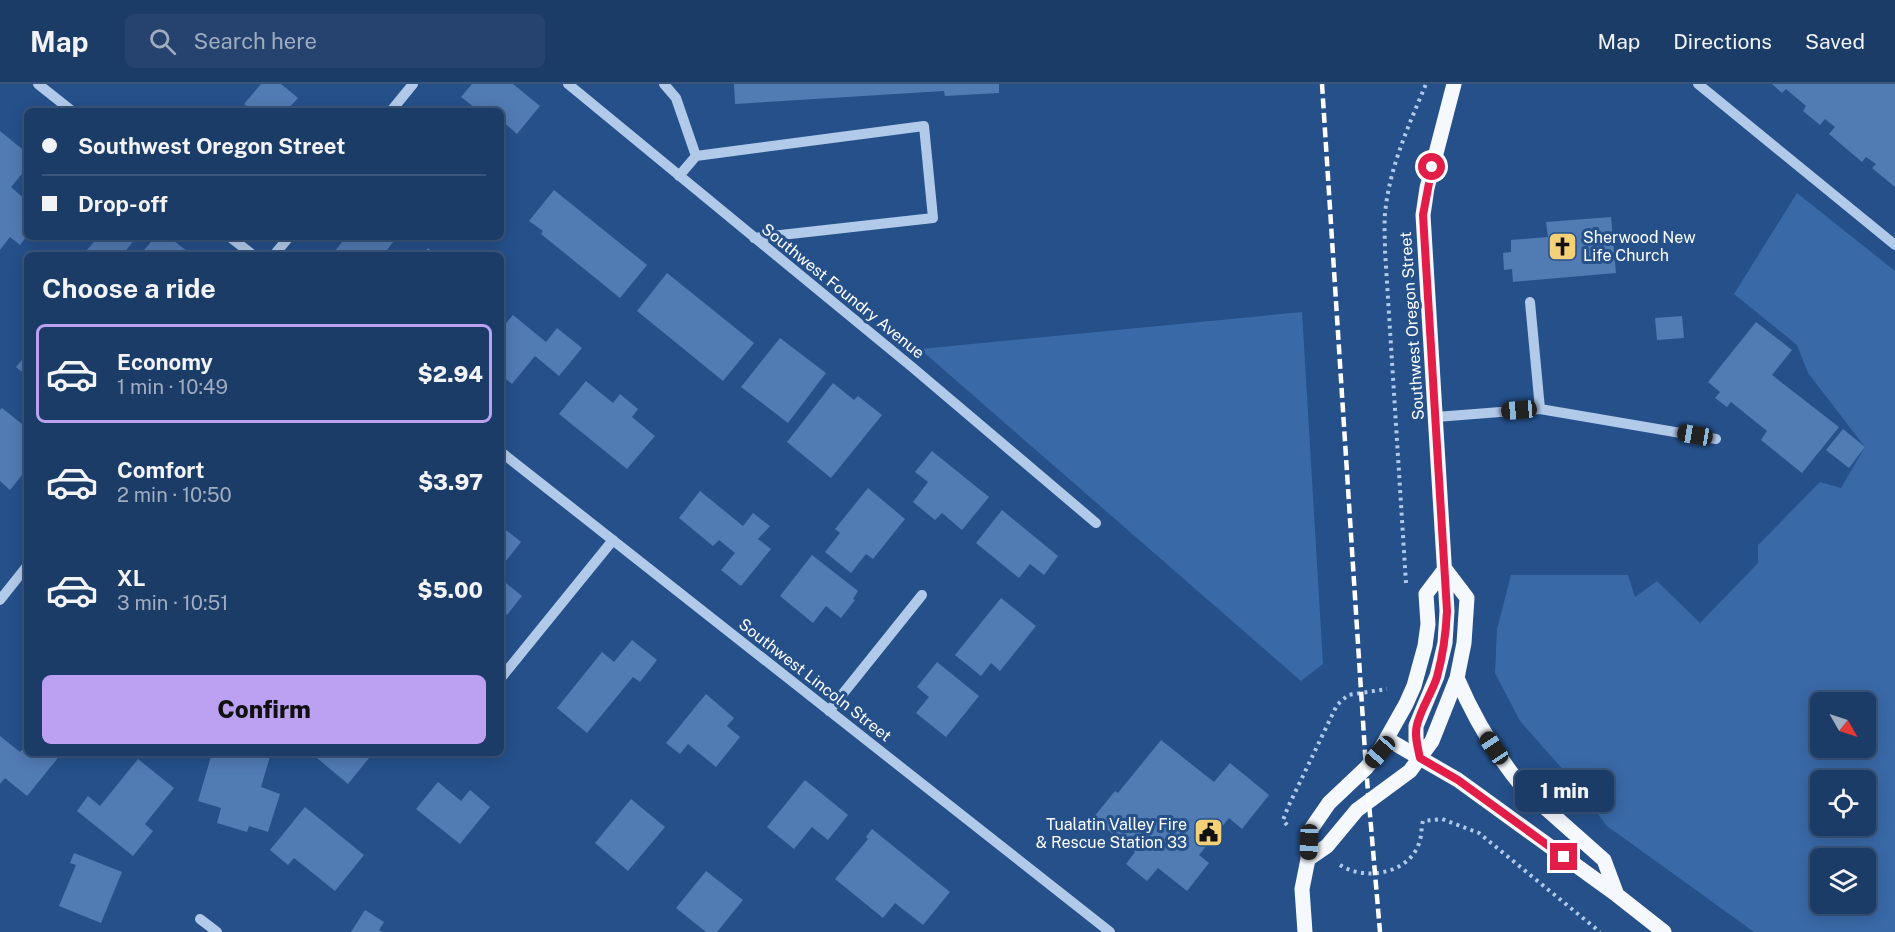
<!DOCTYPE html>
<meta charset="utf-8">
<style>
body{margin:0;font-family:"Public Sans",sans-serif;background:#25436e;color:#f1f3f6;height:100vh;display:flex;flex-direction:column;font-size:22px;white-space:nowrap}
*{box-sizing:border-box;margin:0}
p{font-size:20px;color:#a0adc0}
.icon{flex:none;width:33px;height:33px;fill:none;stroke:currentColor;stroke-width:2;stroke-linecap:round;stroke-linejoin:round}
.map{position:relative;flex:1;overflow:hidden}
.sheet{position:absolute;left:24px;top:168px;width:480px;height:504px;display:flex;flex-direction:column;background:#1c3c68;border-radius:9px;box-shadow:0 3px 15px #0003,0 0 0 2px #3a567c}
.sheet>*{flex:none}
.banner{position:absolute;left:24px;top:24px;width:480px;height:132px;border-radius:9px;box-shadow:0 3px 15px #0003,0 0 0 2px #3a567c;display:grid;align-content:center;height:132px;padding:0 18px;background:#1c3c68}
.needle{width:39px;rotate:129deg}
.fabs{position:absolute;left:1810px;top:608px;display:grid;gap:12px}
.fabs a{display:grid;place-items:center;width:66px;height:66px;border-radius:9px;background:#1c3c68;box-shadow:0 3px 15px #0003,0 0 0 2px #3a567c;font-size:30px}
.end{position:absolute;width:27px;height:27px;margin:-14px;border:8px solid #e11d48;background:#fff;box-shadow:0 0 0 3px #fff}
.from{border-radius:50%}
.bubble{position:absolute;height:42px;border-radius:9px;background:#1c3c68;box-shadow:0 3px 15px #0003,0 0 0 2px #3a567c;font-size:20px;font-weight:800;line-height:42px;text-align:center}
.car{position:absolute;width:18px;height:36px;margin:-18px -9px;border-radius:8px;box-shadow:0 0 4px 2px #0007;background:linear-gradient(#222 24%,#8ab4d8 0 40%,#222 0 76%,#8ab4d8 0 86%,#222 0)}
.banner b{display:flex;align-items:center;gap:21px;height:57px;font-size:22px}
.banner b+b{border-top:2px solid #3a567c}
.banner i{width:15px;height:15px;background:#f1f3f6}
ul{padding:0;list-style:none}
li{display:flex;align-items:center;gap:18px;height:99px;margin:0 12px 9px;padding:0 6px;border:3px solid transparent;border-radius:9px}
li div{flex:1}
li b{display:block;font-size:22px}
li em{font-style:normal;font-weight:800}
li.selected{border-color:#bca0f2}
li>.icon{width:54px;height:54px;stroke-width:1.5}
h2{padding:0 18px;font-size:27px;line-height:72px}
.action{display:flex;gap:12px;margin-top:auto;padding:12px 18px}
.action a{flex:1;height:69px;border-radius:9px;background:#bca0f2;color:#111;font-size:24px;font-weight:800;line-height:69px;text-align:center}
header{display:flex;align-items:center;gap:36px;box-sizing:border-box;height:84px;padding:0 30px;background:#1c3c68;border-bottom:2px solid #3a567c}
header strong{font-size:28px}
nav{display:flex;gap:33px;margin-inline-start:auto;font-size:21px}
.search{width:420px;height:54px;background:#25436e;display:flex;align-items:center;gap:15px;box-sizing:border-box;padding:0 21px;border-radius:9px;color:#a0adc0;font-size:22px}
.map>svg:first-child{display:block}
.green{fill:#3969a7;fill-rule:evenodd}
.building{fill:#517bb3}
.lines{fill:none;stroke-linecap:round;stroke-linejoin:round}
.path{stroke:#b2caea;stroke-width:4;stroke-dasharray:3 4.5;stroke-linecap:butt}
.minor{stroke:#b2caea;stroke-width:10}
.major{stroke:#f5f9fe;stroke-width:15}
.rail{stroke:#fff;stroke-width:4.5;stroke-dasharray:10 4.5;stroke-linecap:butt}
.route{stroke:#e11d48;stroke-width:8}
.labels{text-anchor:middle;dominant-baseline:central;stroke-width:6;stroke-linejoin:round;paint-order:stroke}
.poi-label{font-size:16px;fill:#fff;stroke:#25508a;text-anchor:start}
.street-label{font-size:16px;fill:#fff;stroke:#25508a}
</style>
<header>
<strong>Map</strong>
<div class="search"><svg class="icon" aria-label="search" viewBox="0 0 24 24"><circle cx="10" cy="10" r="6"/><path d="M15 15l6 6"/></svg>Search here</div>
<nav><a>Map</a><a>Directions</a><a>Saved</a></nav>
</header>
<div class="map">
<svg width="1895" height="848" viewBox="0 0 1895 848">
<rect width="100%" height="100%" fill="#25508a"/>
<!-- green -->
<path class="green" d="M1797,109L1895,187V848H1754L1607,742L1573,697L1520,637L1495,589L1497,545L1511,491H1628L1635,513L1657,497L1700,539L1758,479V461L1820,398L1841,404L1865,363L1808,289L1797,261L1734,210ZM1821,618H1866V663H1821ZM1821,696H1866V741H1821ZM1821,774H1866V819H1821Z
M1302,228L1323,580L1301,597L920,265Z"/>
<!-- building -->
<path class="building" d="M261,0H281L298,14L286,27H253L244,20Z
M472,0H513L540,22L517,50L501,36V27H479L461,13Z
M734,0H999V9L945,12L944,7L735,20Z
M1772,0H1895V103L1872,84L1876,80L1866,73L1862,78L1829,50L1835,43L1825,35L1820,41L1803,27L1806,22L1786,5L1782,9Z
M0,47L27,69V84L11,103L27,117V152L20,161L10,153L0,166Z
M554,106L647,181L620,214L541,150L543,147L529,137Z
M1611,133L1616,189L1513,198L1512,185L1504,186L1503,169L1511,168V156L1548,153L1546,138Z
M98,153H137L122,171H93L87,166Z
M155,153H169L192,171H140Z
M346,153H397L383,171H340L335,167Z
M428,164L436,171H422Z
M667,189L754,259L723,297L637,227Z
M513,231L546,258L557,244L582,264L559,292L535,272L512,300L501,291V245Z
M1682,232L1684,254L1657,256L1655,234Z
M1756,238L1792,266L1772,291L1839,343L1802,389L1761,356L1767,347L1731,318L1727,323L1715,314L1720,308L1708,298Z
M780,254L826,289L788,339L741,303Z
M27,270V292L16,283Z
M586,297L613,319L620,310L638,325L632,333L655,352L627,385L559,330Z
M833,299L854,316L858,312L882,331L831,394L787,358Z
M2,324L27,344V385L10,406L0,397V326Z
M1843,345L1865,363L1849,384L1826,366Z
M932,367L989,413L962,446L942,429L935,436L913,418L928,398L915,388Z
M868,404L905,435L873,475L866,470L851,489L825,468L840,449L835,445Z
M700,407L743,442L753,429L770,442L758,455L771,465L741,502L721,486L735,469L719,456L713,462L679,434Z
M1002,426L1058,472L1044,491L1030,480L1019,494L976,459Z
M501,442L521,458L501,483Z
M812,471L858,507L853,515L855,516L841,534L826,522L813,539L780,512Z
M501,495L522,512L507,531L501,526Z
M1001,514L1036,542L1000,587L991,579L981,592L955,571Z
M632,556L657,576L640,598L633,593L587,649L557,624L602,568L614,578Z
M937,578L979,612L946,653L916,629L929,613L917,603Z
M706,610L734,634L727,642L740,653L716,683L688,660L680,670L666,659Z
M0,652L20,668L27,660V669H62L27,712L5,694L0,700Z
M1161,656L1214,698L1230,679L1269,711L1242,745L1229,734L1199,771L1209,779L1187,807L1158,784L1147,797L1126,780L1135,768L1093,734L1115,707L1118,709Z
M212,669H271L261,703L280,710L268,748L249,742L247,748L217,739L221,724L198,717Z
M311,669H373L348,700Z
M138,675L174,704L145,740L153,747L133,772L77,727L88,712L100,722Z
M805,696L848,731L828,756L812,743L794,765L767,743Z
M438,698L461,717L470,706L490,723L460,760L416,725Z
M631,715L665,743L628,787L595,759Z
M305,723L364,771L335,807L294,774L288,781L270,766Z
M872,745L950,808L923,841L895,819L883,834L835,795L868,755L866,753Z
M74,769L122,788L101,839L59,822L76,781L70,779Z
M706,787L743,816L717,848H706L676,824Z
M365,826L384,838L379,846L383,848H351Z"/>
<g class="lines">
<!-- path -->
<path class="path" d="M1406,499L1385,167C1385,155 1384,142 1385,130C1389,84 1409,41 1426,0
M1287,741L1283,736L1288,723L1337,621L1348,611L1387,605
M1340,781C1366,798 1412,789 1420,756C1422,749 1421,743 1423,737L1442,735L1479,749L1600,848"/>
<!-- minor -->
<path class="minor" d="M38,0L72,27
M568,0L912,283L1096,439
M664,0L676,14L696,72
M1698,0L1895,161
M391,27L413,0
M679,92L696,72L924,42L933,134L754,154
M230,153L253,171
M274,171L289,153
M1540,325L1716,355
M1436,333L1540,325L1530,218
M501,368L1110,848
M0,516L27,482
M501,594L613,456
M829,627L922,511
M200,835L217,848"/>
<!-- major -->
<path class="major" d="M1457,594C1474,634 1496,671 1524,705L1604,776L1617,811
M1387,655L1458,696L1617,811L1664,848
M1420,674L1416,656V642L1437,592L1445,559L1447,527L1423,131L1427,104L1454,0
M1308,775L1327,762L1357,726L1410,687L1432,657L1457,594L1464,559L1467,514L1445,485
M1305,848L1302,805L1308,775L1309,748L1329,719L1366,684L1379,668L1406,620L1414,602L1425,562L1428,540L1426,510L1445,485"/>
<!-- rail -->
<path class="rail" d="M1322,0L1366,684L1380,848"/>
</g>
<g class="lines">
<!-- route -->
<path class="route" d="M1432,83L1423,131L1447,527C1446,549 1443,571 1437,593C1432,609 1421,624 1417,641C1414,651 1418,664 1420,674L1458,696L1564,773"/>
</g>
<!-- icons -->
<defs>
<symbol id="church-square" viewBox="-11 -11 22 22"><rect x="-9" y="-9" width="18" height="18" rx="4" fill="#f4d176" stroke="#25508a"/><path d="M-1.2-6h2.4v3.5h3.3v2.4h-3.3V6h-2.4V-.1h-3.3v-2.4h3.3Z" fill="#111"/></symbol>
<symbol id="civic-square" viewBox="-11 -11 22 22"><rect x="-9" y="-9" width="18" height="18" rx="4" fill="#f4d176" stroke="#25508a"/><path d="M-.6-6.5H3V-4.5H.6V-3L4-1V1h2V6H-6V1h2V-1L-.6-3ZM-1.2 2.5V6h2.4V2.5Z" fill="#111"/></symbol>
</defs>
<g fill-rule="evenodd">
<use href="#church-square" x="1546" y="146" width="33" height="33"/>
<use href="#civic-square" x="1192" y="732" width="33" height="33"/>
</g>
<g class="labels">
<!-- poi labels -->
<g class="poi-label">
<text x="1583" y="153">Sherwood New<tspan x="1583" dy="18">Life Church</tspan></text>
<text x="1187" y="740" text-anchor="end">Tualatin Valley Fire<tspan x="1187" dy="18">&amp; Rescue Station 33</tspan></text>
</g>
<!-- street labels -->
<g class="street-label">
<text transform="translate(843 207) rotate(39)">Southwest Foundry Avenue</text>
<text transform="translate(1412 242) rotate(-94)">Southwest Oregon Street</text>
<text transform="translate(815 596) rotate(38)">Southwest Lincoln Street</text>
</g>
</g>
</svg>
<div class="fabs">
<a><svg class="needle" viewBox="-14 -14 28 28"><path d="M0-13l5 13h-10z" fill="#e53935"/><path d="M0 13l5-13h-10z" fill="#a0adc0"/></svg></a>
<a><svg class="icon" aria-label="locate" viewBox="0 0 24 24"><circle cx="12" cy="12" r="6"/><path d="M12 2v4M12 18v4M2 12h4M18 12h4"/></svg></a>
<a><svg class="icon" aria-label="layers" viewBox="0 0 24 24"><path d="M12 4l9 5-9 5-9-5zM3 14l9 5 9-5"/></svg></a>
</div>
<i class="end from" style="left:1432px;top:83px"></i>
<i class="end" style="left:1564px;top:773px"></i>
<div class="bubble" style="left:1515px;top:686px;width:99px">1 min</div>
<i class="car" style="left:1519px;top:326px;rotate:265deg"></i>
<i class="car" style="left:1695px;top:351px;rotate:280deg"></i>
<i class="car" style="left:1494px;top:664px;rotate:326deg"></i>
<i class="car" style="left:1380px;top:668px;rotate:221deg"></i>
<i class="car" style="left:1309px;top:758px;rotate:182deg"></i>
<div class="banner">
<b><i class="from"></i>Southwest Oregon Street</b>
<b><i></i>Drop-off</b>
</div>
<section class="sheet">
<h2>Choose a ride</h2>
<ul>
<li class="selected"><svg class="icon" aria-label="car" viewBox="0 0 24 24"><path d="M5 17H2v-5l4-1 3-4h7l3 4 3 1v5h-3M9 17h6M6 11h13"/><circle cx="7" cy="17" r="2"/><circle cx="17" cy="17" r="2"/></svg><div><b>Economy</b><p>1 min · 10:49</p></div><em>$2.94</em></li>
<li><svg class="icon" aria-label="car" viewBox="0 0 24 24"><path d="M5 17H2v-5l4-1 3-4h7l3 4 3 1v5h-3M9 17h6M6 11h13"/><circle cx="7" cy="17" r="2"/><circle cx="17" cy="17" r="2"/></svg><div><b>Comfort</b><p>2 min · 10:50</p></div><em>$3.97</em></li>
<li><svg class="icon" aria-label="car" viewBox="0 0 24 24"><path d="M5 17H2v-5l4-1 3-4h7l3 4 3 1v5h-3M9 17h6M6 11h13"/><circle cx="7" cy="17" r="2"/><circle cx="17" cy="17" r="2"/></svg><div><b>XL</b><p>3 min · 10:51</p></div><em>$5.00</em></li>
</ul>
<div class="action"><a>Confirm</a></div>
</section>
</div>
